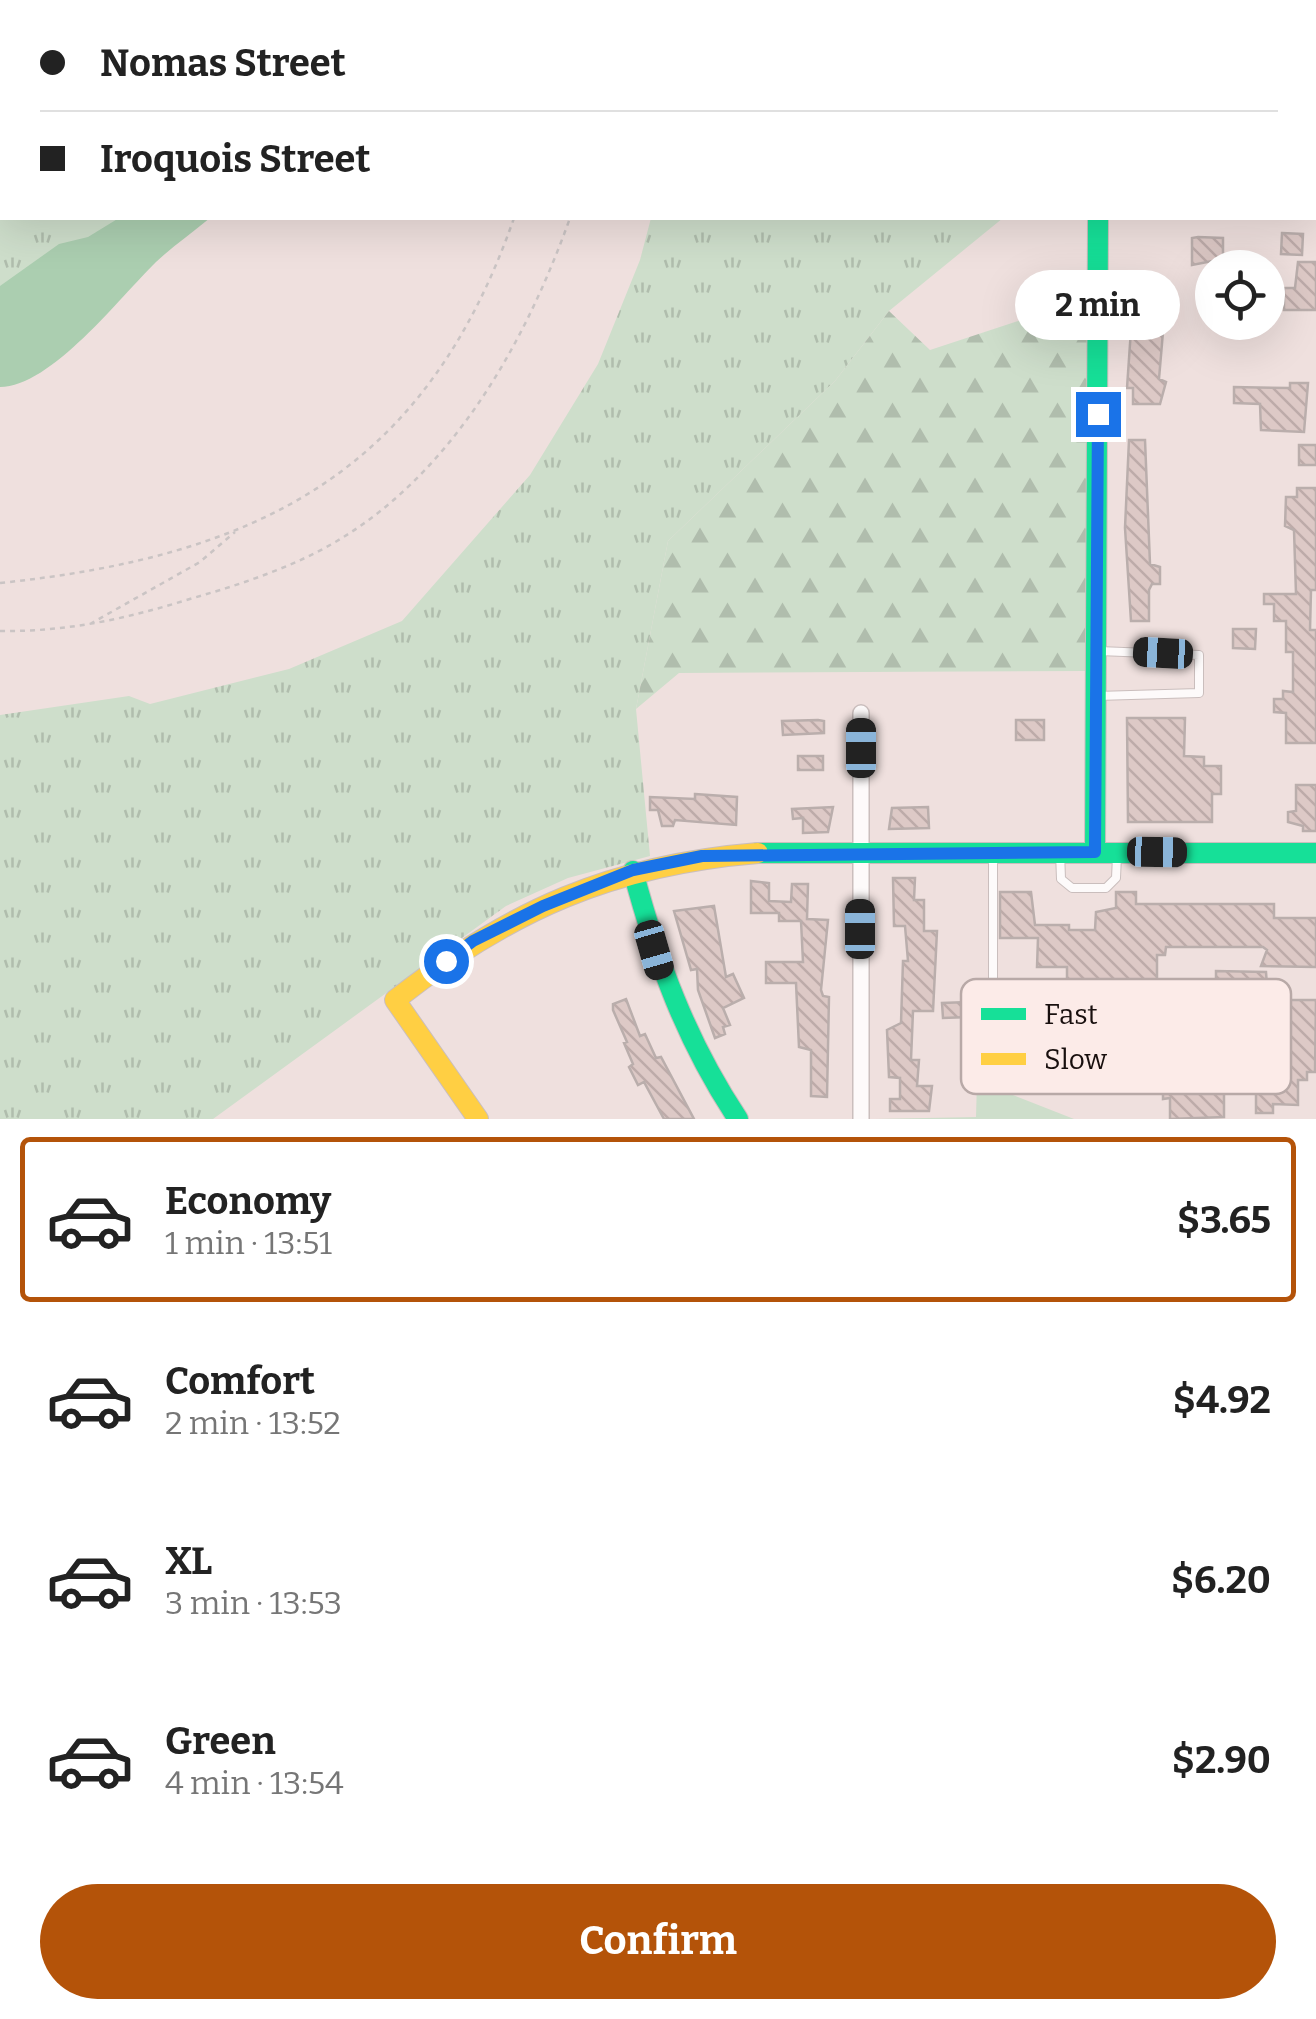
<!DOCTYPE html>
<meta charset="utf-8">
<style>
body{margin:0;font-family:Bitter,serif;background:#f2f2f2;color:#222;height:100vh;display:flex;flex-direction:column;font-size:38px;white-space:nowrap}
*{box-sizing:border-box;margin:0}
p{font-size:32px;color:#767676}
.icon{flex:none;width:55px;height:55px;fill:none;stroke:currentColor;stroke-width:2;stroke-linecap:round;stroke-linejoin:round}
.map{position:relative;height:1119px;overflow:hidden}
.details{display:flex;flex-direction:column;background:#fff;flex:1}
.details>*{flex:none}
.guide{position:absolute;left:0px;top:0px;width:1318px;height:220px;box-shadow:0 10px 40px #0002;display:grid;align-content:center;height:220px;padding:0 40px;background:#fff}
.tools{position:absolute;left:1195px;top:250px;display:grid;gap:20px}
.tools a{display:grid;place-items:center;width:90px;height:90px;border-radius:50%;background:#fff;box-shadow:0 10px 40px #0002;font-size:50px}
.end{position:absolute;width:45px;height:45px;margin:-22px;border:12px solid #1a73e8;background:#fff;box-shadow:0 0 0 5px #fff}
.from{border-radius:50%}
.bubble{position:absolute;height:70px;border-radius:35px;background:#fff;box-shadow:0 10px 40px #0002;font-size:32px;font-weight:700;line-height:70px;text-align:center}
.car{position:absolute;width:30px;height:60px;margin:-30px -15px;border-radius:12px;box-shadow:0 0 8px 2px #0007;background:linear-gradient(#222 24%,#8ab4d8 0 40%,#222 0 76%,#8ab4d8 0 86%,#222 0)}
.guide b{display:flex;align-items:center;gap:35px;height:95px;font-size:38px}
.guide b+b{border-top:2px solid #e0e0e0}
.guide i{width:25px;height:25px;background:#222}
ul{padding:18px 0 0;list-style:none}
li{display:flex;align-items:center;gap:30px;height:165px;margin:0 20px 15px;padding:0 20px;border:5px solid transparent;border-radius:10px}
li div{flex:1}
li b{display:block;font-size:38px}
li em{font-style:normal;font-weight:700}
li.active{border-color:#b45309}
li>.icon{width:90px;height:90px;stroke-width:1.5}
.button{display:flex;gap:20px;margin-top:auto;padding:20px 40px}
.button a{flex:1;height:115px;border-radius:60px;background:#b45309;color:#fff;font-size:40px;font-weight:700;line-height:115px;text-align:center}
.map>svg:first-child{display:block}
.grass{fill:url(#grass-tufts)}
.forest{fill:url(#forest-firs)}
.green{fill:#cedecb}
.water{fill:#abceb0}
.building{fill:url(#building-back-hatch);stroke:#baaeac;stroke-width:2.5}
.lines{fill:none;stroke-linecap:round;stroke-linejoin:round}
.lane-casing{stroke:#cabebd;stroke-width:10}
.street-casing{stroke:#cabebd;stroke-width:18}
.fast-casing{stroke:#cabebd;stroke-width:22}
.slow-casing{stroke:#cabebd;stroke-width:22}
.path{stroke:#cac4c4;stroke-width:2.5;stroke-dasharray:5 5;stroke-linecap:butt}
.lane{stroke:#fdfafa;stroke-width:8}
.street{stroke:#fdfafa;stroke-width:15}
.fast{stroke:#16e098;stroke-width:20}
.slow{stroke:#ffcf43;stroke-width:20}
.route{stroke:#1a73e8;stroke-width:12}
.key{fill:#fcebe8;stroke:#b8a9a7;stroke-width:2.5}
.key-label{font-size:28px;fill:#180f0e}
</style>
<div class="map">
<svg width="1316" height="1119" viewBox="0 0 1316 1119">
<defs>
<pattern id="grass-tufts" width="24" height="20" patternUnits="userSpaceOnUse" patternTransform="scale(2.5)"><rect width="24" height="20" fill="#cedecb"/><path d="M3 7l-1-3M5 7V3M7 7l1-3M15 17l-1-3M17 17v-4M19 17l1-3" fill="none" stroke="#b0bdad"/></pattern>
<pattern id="forest-firs" width="22" height="20" patternUnits="userSpaceOnUse" patternTransform="scale(2.5)"><rect width="22" height="20" fill="#cedecb"/><path d="M5 1l3.5 6h-7zM16 11l3.5 6h-7z" fill="#b0bdad"/></pattern>
<pattern id="building-back-hatch" width="6" height="6" patternUnits="userSpaceOnUse" patternTransform="scale(2.5)"><rect width="6" height="6" fill="#ddc9c6"/><path d="M-1 5l2 2M0 0l6 6M5-1l2 2" fill="none" stroke="#bdaba9"/></pattern>
</defs>
<rect width="100%" height="100%" fill="#efe0de"/>
<!-- grass -->
<path class="grass" d="M0,0H242L2,2V218H128L0,291Z
M651,218H1003L889,311L835,381L668,541L636,709L650,856L568,878L506,906L213,1119H0V715L129,696L150,704L289,669L402,621L530,475L598,364L640,260Z"/>
<!-- forest -->
<path class="forest" d="M883,0H1282V2H884Z
M1088,298L1085,671L679,673L636,709L668,541L835,381L889,311L930,350Z"/>
<!-- green -->
<path class="green" d="M977,1081L1074,1119H875L976,1117Z"/>
<!-- water -->
<path class="water" d="M119,218H210C192,233 173,246 156,262C120,297 51,387 0,387V286L59,244L88,237Z"/>
<!-- building -->
<path class="building" d="M1282,233L1303,234L1302,255L1281,254Z
M1198,237L1223,238V259L1192,265V238Z
M1298,262H1316V310H1284V288H1295Z
M1134,286L1160,288L1159,320H1164L1159,379L1166,382L1160,404H1133V388H1127Z
M1290,383H1308L1304,432L1261,430L1260,404L1234,403V387L1290,388Z
M1129,440H1145L1150,564L1160,567V584H1152L1149,590V621H1131L1125,528Z
M1299,445H1316V465H1299Z
M1297,488H1316V590H1311L1310,630H1316V743H1286V713L1274,712V699H1283V691L1293,692V652H1286V621H1274V604H1264V594H1296L1294,530L1285,526L1286,497H1297Z
M1233,629H1256L1255,649L1233,648Z
M1127,718H1185L1184,756L1204,757V766H1221V794H1212V822H1128Z
M818,720L824,721V733L783,735L782,721Z
M1016,720H1044V740H1016Z
M798,756H823V770H798Z
M1296,785H1316V831H1303V826L1288,822V812L1296,811Z
M695,794L737,797L736,825L675,820L673,826H662L658,810H650V797L695,799Z
M833,807L828,832L803,833V818L793,819L792,809Z
M928,807L929,828L889,829L892,808Z
M893,878H915L914,900H924V931H937L933,1011H913L911,1060H919L917,1086H932L929,1111H890V1099H900V1078L889,1077L887,1030L901,1023L903,961H908L905,926H894Z
M751,881L769,883V901L791,902L792,884H808L807,919L828,920L821,990L823,996L829,997L827,1097L811,1096V1050L799,1047L796,983H766V962H803L801,921H779V913H751Z
M1000,892H1031L1035,925H1069V930H1095L1096,912L1116,908V892H1136V904H1274V918H1316V967L1261,966L1267,950L1263,947H1166L1165,955H1157V983H1173V1014H1216V971L1266,972L1268,1000H1316L1315,1072H1307V1080H1298V1105L1273,1104V1113H1256V1093L1224,1092V1117L1170,1119V1098L1163,1099V1069H1137L1136,1022L1076,1023V980H1067V967H1037L1038,938H1000Z
M714,906L726,977L733,974L744,998L723,1008L730,1025L723,1027L725,1034L715,1038L698,990L697,969L691,970L674,911Z
M626,999L640,1036L645,1034L656,1058L661,1057L694,1119H664L644,1082L638,1085L629,1067L633,1064L624,1043L627,1042L613,1010V1004Z
M968,1002L969,1017L943,1018L942,1003Z"/>
<g class="lines">
<defs>
<path id="lane" d="M1097,696L1199,693V655L1099,651
M1060,852L1061,879L1072,888H1106L1116,878L1117,856
M993,857V1082"/>
<path id="street" d="M1315,209H1316
M861,1119V713"/>
<path id="fast" d="M1095,852L1098,218
M758,853H1316
M633,871C657,961 686,1041 738,1119"/>
<path id="slow" d="M478,1119L395,1000C510,910 612,865 758,853"/>
</defs>
<!-- lane casing -->
<use href="#lane" class="lane-casing"/>
<!-- street casing -->
<use href="#street" class="street-casing"/>
<!-- fast casing -->
<use href="#fast" class="fast-casing"/>
<!-- slow casing -->
<use href="#slow" class="slow-casing"/>
<!-- path -->
<path class="path" d="M583,2L584,0
M640,2L641,0
M0,583C258,556 425,473 514,218
M90,624L200,562L235,532
M0,631C68,632 129,618 193,598C232,587 271,574 307,557C442,493 522,352 570,218"/>
<!-- lane -->
<use href="#lane" class="lane"/>
<!-- street -->
<use href="#street" class="street"/>
<!-- fast -->
<use href="#fast" class="fast"/>
<!-- slow -->
<use href="#slow" class="slow"/>
</g>
<g class="lines">
<!-- route -->
<path class="route" d="M446,961L473,941L543,906L633,870L702,856L1095,852L1098,414"/>
</g>
<!-- legend -->
<rect x="961" y="979" width="330" height="115" rx="15" class="key"/>
<rect x="981" y="1008" width="45" height="12" fill="#16e098"/>
<rect x="981" y="1053" width="45" height="12" fill="#ffcf43"/>
<g class="key-label">
<text x="1044" y="1024">Fast</text>
<text x="1044" y="1069">Slow</text>
</g>
</svg>
<div class="tools">
<a><svg class="icon" aria-label="locate" viewBox="0 0 24 24"><circle cx="12" cy="12" r="6"/><path d="M12 2v4M12 18v4M2 12h4M18 12h4"/></svg></a>
</div>
<i class="end from" style="left:446px;top:961px"></i>
<i class="end" style="left:1098px;top:414px"></i>
<div class="bubble" style="left:1015px;top:270px;width:165px">2 min</div>
<i class="car" style="left:1163px;top:653px;rotate:273deg"></i>
<i class="car" style="left:861px;top:748px;rotate:0deg"></i>
<i class="car" style="left:1157px;top:852px;rotate:91deg"></i>
<i class="car" style="left:860px;top:929px;rotate:0deg"></i>
<i class="car" style="left:654px;top:950px;rotate:164deg"></i>
<div class="guide">
<b><i class="from"></i>Nomas Street</b>
<b><i></i>Iroquois Street</b>
</div>
</div>
<section class="details">
<ul>
<li class="active"><svg class="icon" aria-label="car" viewBox="0 0 24 24"><path d="M5 17H2v-5l4-1 3-4h7l3 4 3 1v5h-3M9 17h6M6 11h13"/><circle cx="7" cy="17" r="2"/><circle cx="17" cy="17" r="2"/></svg><div><b>Economy</b><p>1 min · 13:51</p></div><em>$3.65</em></li>
<li><svg class="icon" aria-label="car" viewBox="0 0 24 24"><path d="M5 17H2v-5l4-1 3-4h7l3 4 3 1v5h-3M9 17h6M6 11h13"/><circle cx="7" cy="17" r="2"/><circle cx="17" cy="17" r="2"/></svg><div><b>Comfort</b><p>2 min · 13:52</p></div><em>$4.92</em></li>
<li><svg class="icon" aria-label="car" viewBox="0 0 24 24"><path d="M5 17H2v-5l4-1 3-4h7l3 4 3 1v5h-3M9 17h6M6 11h13"/><circle cx="7" cy="17" r="2"/><circle cx="17" cy="17" r="2"/></svg><div><b>XL</b><p>3 min · 13:53</p></div><em>$6.20</em></li>
<li><svg class="icon" aria-label="car" viewBox="0 0 24 24"><path d="M5 17H2v-5l4-1 3-4h7l3 4 3 1v5h-3M9 17h6M6 11h13"/><circle cx="7" cy="17" r="2"/><circle cx="17" cy="17" r="2"/></svg><div><b>Green</b><p>4 min · 13:54</p></div><em>$2.90</em></li>
</ul>
<div class="button"><a>Confirm</a></div>
</section>
